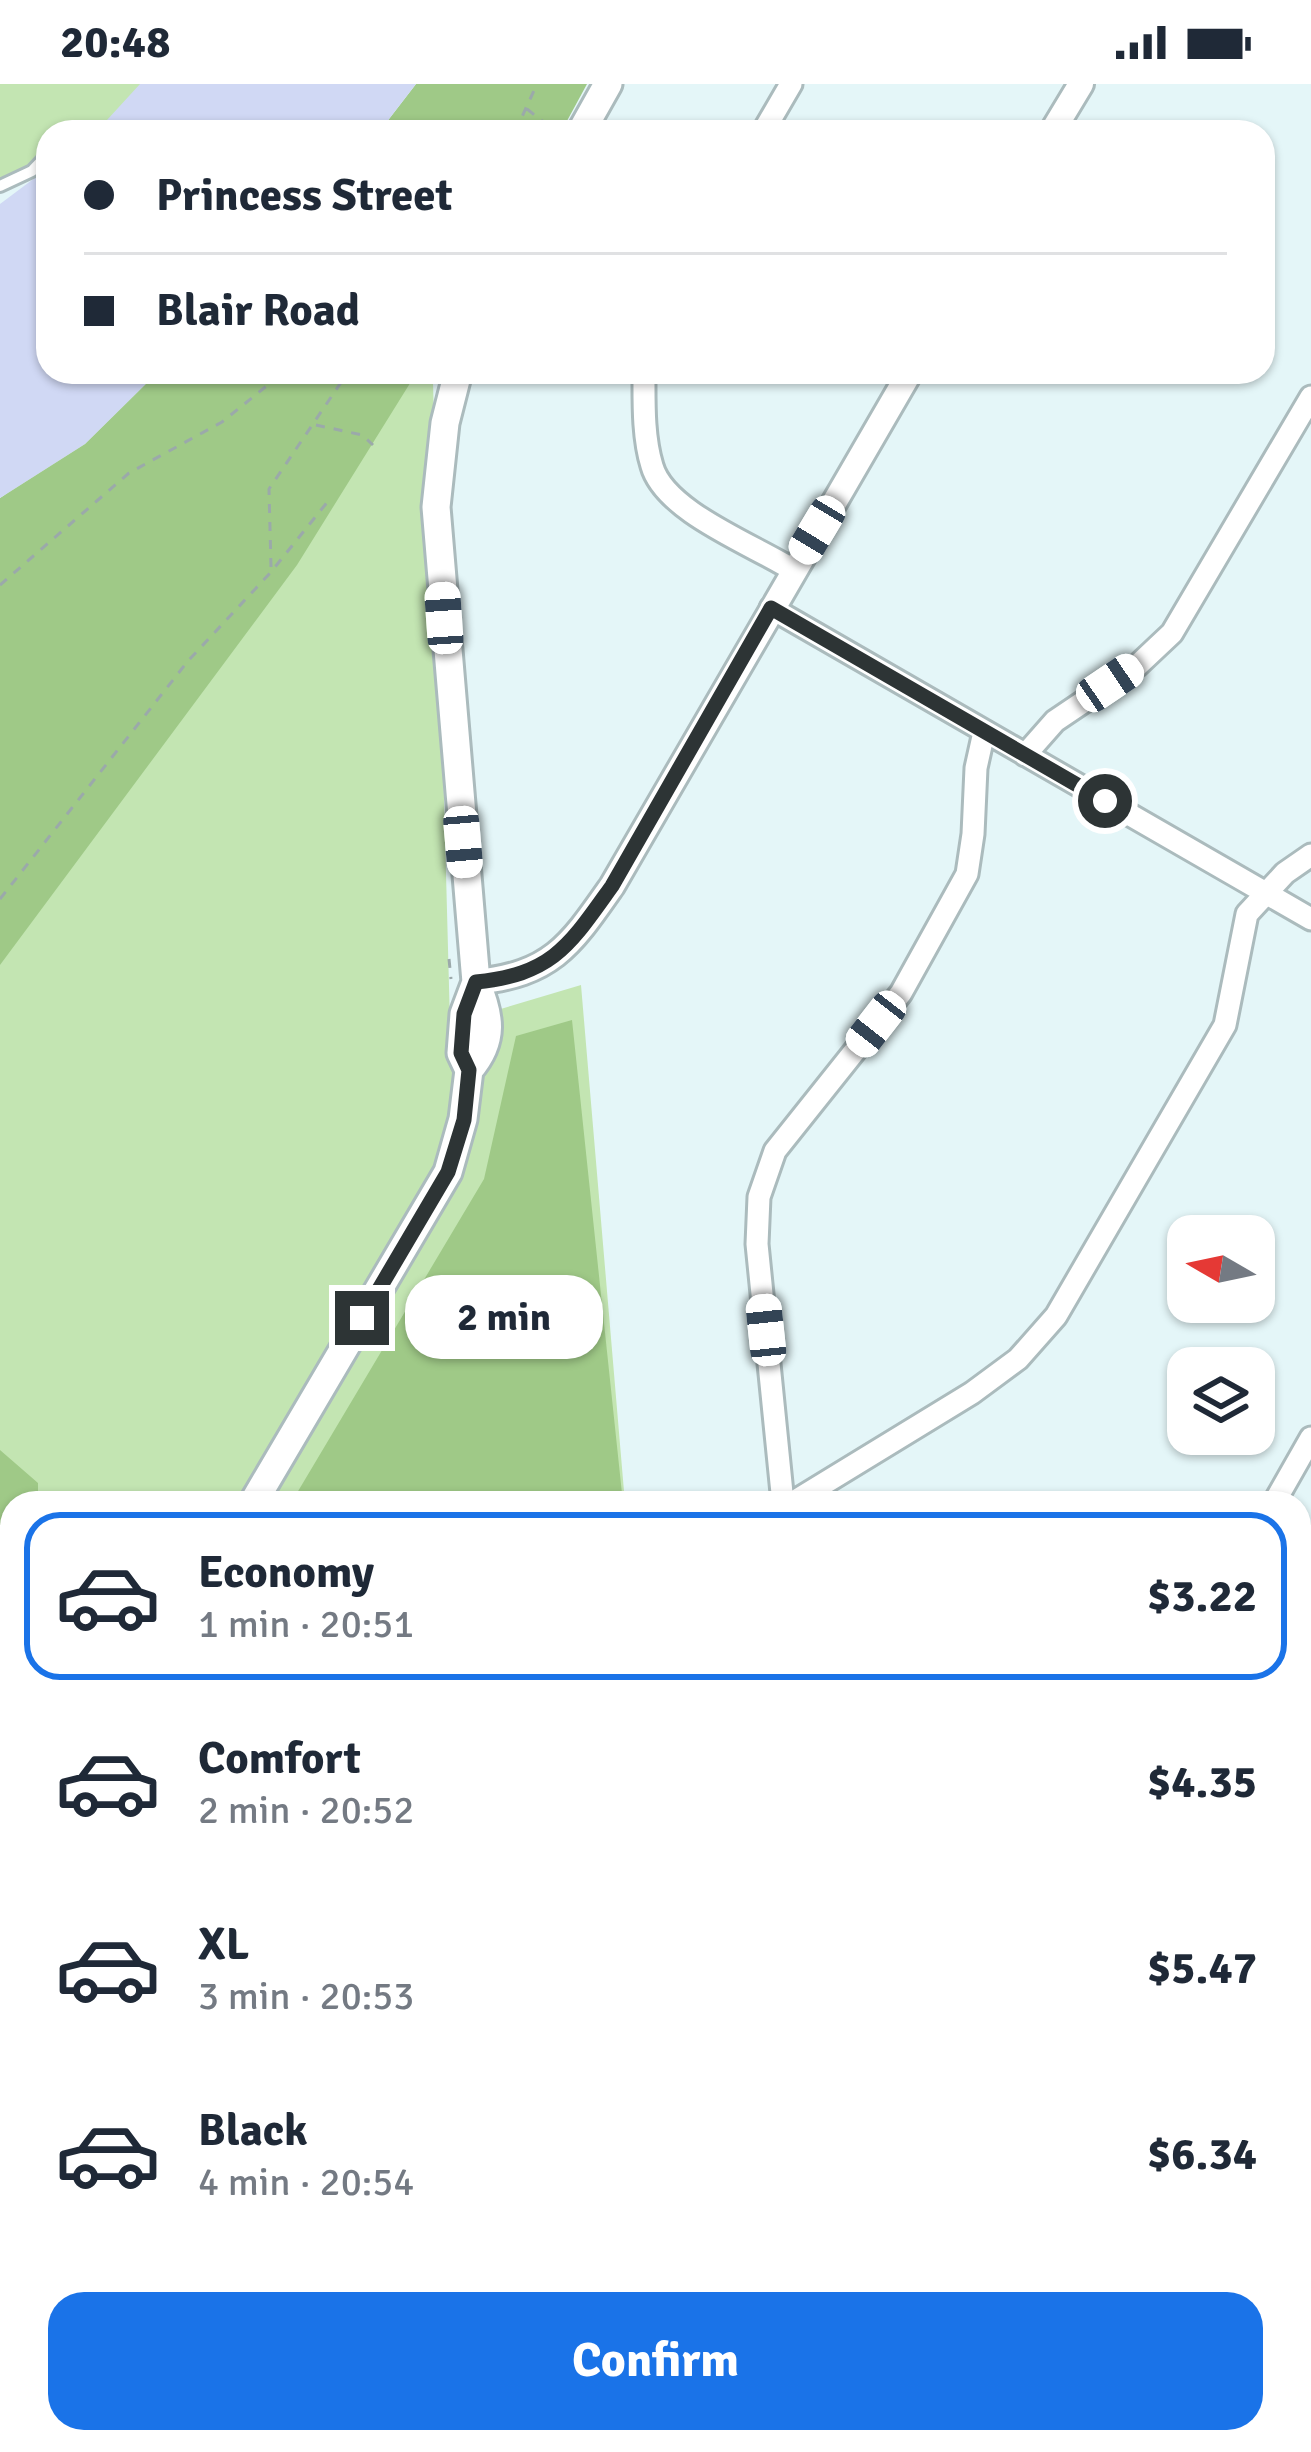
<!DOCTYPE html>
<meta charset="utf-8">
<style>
body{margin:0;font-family:Signika,sans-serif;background:#f6f6f7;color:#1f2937;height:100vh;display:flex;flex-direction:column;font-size:45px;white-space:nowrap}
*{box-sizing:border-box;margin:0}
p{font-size:39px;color:#747a83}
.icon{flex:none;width:66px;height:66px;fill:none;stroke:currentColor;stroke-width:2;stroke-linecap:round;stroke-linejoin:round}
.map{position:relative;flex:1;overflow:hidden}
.panel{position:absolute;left:0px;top:1407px;width:1311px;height:963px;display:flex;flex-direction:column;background:#fff;border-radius:36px 36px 0 0;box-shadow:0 3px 9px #0004}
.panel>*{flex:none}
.guide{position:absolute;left:36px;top:36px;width:1239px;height:264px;border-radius:36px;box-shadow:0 3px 9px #0004;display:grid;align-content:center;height:264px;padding:0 48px;background:#fff}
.needle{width:78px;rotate:279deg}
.tools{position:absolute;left:1167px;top:1131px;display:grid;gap:24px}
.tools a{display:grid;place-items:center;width:108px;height:108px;border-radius:24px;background:#fff;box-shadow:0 3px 9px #0004;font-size:60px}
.end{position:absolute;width:54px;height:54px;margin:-27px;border:15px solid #2d3435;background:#fff;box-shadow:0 0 0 6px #fff}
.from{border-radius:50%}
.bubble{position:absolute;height:84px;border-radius:36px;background:#fff;box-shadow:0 3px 9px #0004;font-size:39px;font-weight:800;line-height:84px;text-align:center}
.car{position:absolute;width:36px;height:72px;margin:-36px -18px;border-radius:15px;box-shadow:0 0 9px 3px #0007;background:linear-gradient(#fff 24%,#345 0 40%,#fff 0 76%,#345 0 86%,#fff 0)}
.guide b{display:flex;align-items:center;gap:42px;height:114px;font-size:45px}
.guide b+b{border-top:3px solid #e0e1e3}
.guide i{width:30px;height:30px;background:#1f2937}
ul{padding:21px 0 0;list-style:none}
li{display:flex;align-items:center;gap:36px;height:168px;margin:0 24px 18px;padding:0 24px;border:6px solid transparent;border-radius:36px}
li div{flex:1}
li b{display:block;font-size:45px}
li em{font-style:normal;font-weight:800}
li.current{border-color:#1a73e8}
li>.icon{width:108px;height:108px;stroke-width:1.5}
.cta{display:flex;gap:24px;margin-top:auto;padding:24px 48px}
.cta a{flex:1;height:138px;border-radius:36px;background:#1a73e8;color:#fff;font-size:48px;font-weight:800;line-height:138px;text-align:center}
.status{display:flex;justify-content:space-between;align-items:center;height:84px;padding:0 60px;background:#fff;direction:ltr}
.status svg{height:33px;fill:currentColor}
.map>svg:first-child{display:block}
.green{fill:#c3e5b2}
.forest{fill:#9fc987}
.water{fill:#d0d8f4}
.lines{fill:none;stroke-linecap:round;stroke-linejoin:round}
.stream{stroke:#d0d8f4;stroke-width:6}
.service-casing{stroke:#abbbbd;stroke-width:16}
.minor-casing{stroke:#abbbbd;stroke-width:27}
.tertiary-casing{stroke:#abbbbd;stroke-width:30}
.secondary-casing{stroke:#abbbbd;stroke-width:33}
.path{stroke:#9ba9aa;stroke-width:3;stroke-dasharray:9 9;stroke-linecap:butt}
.service{stroke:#fff;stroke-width:10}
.minor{stroke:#fff;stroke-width:21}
.tertiary{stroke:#fff;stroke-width:24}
.secondary{stroke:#fff;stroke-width:27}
.route{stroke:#2d3435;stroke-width:15}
</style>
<div class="status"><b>20:48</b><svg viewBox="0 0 49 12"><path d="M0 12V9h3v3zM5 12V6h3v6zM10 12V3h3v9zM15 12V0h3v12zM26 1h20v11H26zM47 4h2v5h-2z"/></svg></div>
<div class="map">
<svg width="1311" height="2368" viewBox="0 0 1311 2368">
<rect width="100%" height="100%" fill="#e4f6f8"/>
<!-- green -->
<path class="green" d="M0,0H142L105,48H48V86L0,103Z
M148,288H436L433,298L450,940L581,901L625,1419H12V2358H706V2368H0V415Z"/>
<!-- forest -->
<path class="forest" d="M416,0H587L561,48H379Z
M158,288H417L297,481L0,881V414L85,360Z
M572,936L623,1419H291L484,1095L516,952Z
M0,1366L38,1399V1419H12V1710L0,1717Z
M273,2358H714L715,2368H280Z"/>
<!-- water -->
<path class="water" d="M140,0H416L379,48H96Z
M48,84V288H158L85,360L0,414V120Z"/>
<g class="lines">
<!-- stream -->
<path class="stream" d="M0,1751L11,1821L9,1861
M6,1909L5,1936L12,1939
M740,2358L758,2364"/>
<defs>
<path id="service" d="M0,102L32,87L48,70"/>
<path id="minor" d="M763,48L791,0
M644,288C644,318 643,353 652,382C665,428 754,461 793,486
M771,524L1311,835
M1025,671L1055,637L1138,581L1172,549L1311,313
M783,1419L757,1160L759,1113L775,1067L901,909L967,790L973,750L976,684L984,648
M792,1419L972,1309L1018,1275L1056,1232L1225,941L1247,830L1285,789L1311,771
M1274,1419L1311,1354
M1299,1796L1311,1788
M1299,2142L1311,2132
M1299,2201L1311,2213
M1113,2358L1127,2368"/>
<path id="tertiary" d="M1052,48L1081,0
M476,898C552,890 570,862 612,802L910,288"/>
<path id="secondary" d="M581,48L608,0
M458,288L445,339L436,423L476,898C490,932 495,956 469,986
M253,1419L448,1088L463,1035L469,986L461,969L464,930L476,898
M0,1894L12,1880"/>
</defs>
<!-- service casing -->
<use href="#service" class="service-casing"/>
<!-- minor casing -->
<use href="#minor" class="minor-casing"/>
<!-- tertiary casing -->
<use href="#tertiary" class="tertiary-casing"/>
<!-- secondary casing -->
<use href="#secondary" class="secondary-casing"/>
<!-- path -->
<path class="path" d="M527,25L556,48
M515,48L537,0
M316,341L362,351L373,361
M271,483L269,405L348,288
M0,501L129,389L222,338L284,288
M0,815L188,577L271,488L329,416
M449,875L451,895
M0,2276L12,2280
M116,2358L128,2368
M786,2368L810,2362L831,2368
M1065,2368L1073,2358"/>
<!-- service -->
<use href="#service" class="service"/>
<!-- minor -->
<use href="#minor" class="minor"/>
<!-- tertiary -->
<use href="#tertiary" class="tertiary"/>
<!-- secondary -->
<use href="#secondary" class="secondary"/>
</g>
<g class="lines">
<!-- route -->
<path class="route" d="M362,1234L448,1088L464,1036L469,986L461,969L464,930L476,898C553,890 569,862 612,802L771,524L1105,717"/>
</g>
</svg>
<div class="tools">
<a><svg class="needle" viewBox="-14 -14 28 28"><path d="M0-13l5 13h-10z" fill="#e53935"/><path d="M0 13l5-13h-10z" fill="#747a83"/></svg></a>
<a><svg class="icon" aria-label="layers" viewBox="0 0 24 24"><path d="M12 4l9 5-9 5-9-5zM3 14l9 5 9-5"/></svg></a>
</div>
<i class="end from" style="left:1105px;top:717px"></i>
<i class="end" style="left:362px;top:1234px"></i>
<div class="bubble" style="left:405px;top:1191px;width:198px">2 min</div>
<i class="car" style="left:817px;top:446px;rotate:211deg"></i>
<i class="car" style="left:444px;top:534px;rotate:356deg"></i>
<i class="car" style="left:1110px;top:599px;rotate:56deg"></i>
<i class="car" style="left:463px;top:758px;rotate:175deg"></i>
<i class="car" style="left:876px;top:940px;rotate:218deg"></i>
<i class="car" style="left:766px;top:1246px;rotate:354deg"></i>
<div class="guide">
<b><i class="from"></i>Princess Street</b>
<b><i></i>Blair Road</b>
</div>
<section class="panel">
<ul>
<li class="current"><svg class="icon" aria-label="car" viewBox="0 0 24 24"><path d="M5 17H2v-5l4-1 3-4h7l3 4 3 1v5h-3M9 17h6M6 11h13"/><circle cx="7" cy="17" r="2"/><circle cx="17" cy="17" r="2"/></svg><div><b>Economy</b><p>1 min · 20:51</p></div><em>$3.22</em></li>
<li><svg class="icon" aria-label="car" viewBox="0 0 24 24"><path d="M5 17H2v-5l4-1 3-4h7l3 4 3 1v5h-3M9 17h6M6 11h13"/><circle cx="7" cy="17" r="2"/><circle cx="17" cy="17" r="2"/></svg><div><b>Comfort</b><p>2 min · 20:52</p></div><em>$4.35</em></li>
<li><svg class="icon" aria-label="car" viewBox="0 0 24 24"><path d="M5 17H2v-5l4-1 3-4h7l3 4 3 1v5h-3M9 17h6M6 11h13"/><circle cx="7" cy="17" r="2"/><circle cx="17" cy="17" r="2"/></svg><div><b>XL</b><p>3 min · 20:53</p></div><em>$5.47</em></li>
<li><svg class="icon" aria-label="car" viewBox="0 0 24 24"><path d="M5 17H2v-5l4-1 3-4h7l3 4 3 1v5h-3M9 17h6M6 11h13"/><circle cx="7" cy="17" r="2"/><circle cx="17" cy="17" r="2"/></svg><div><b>Black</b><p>4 min · 20:54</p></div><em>$6.34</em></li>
</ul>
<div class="cta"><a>Confirm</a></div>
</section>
</div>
